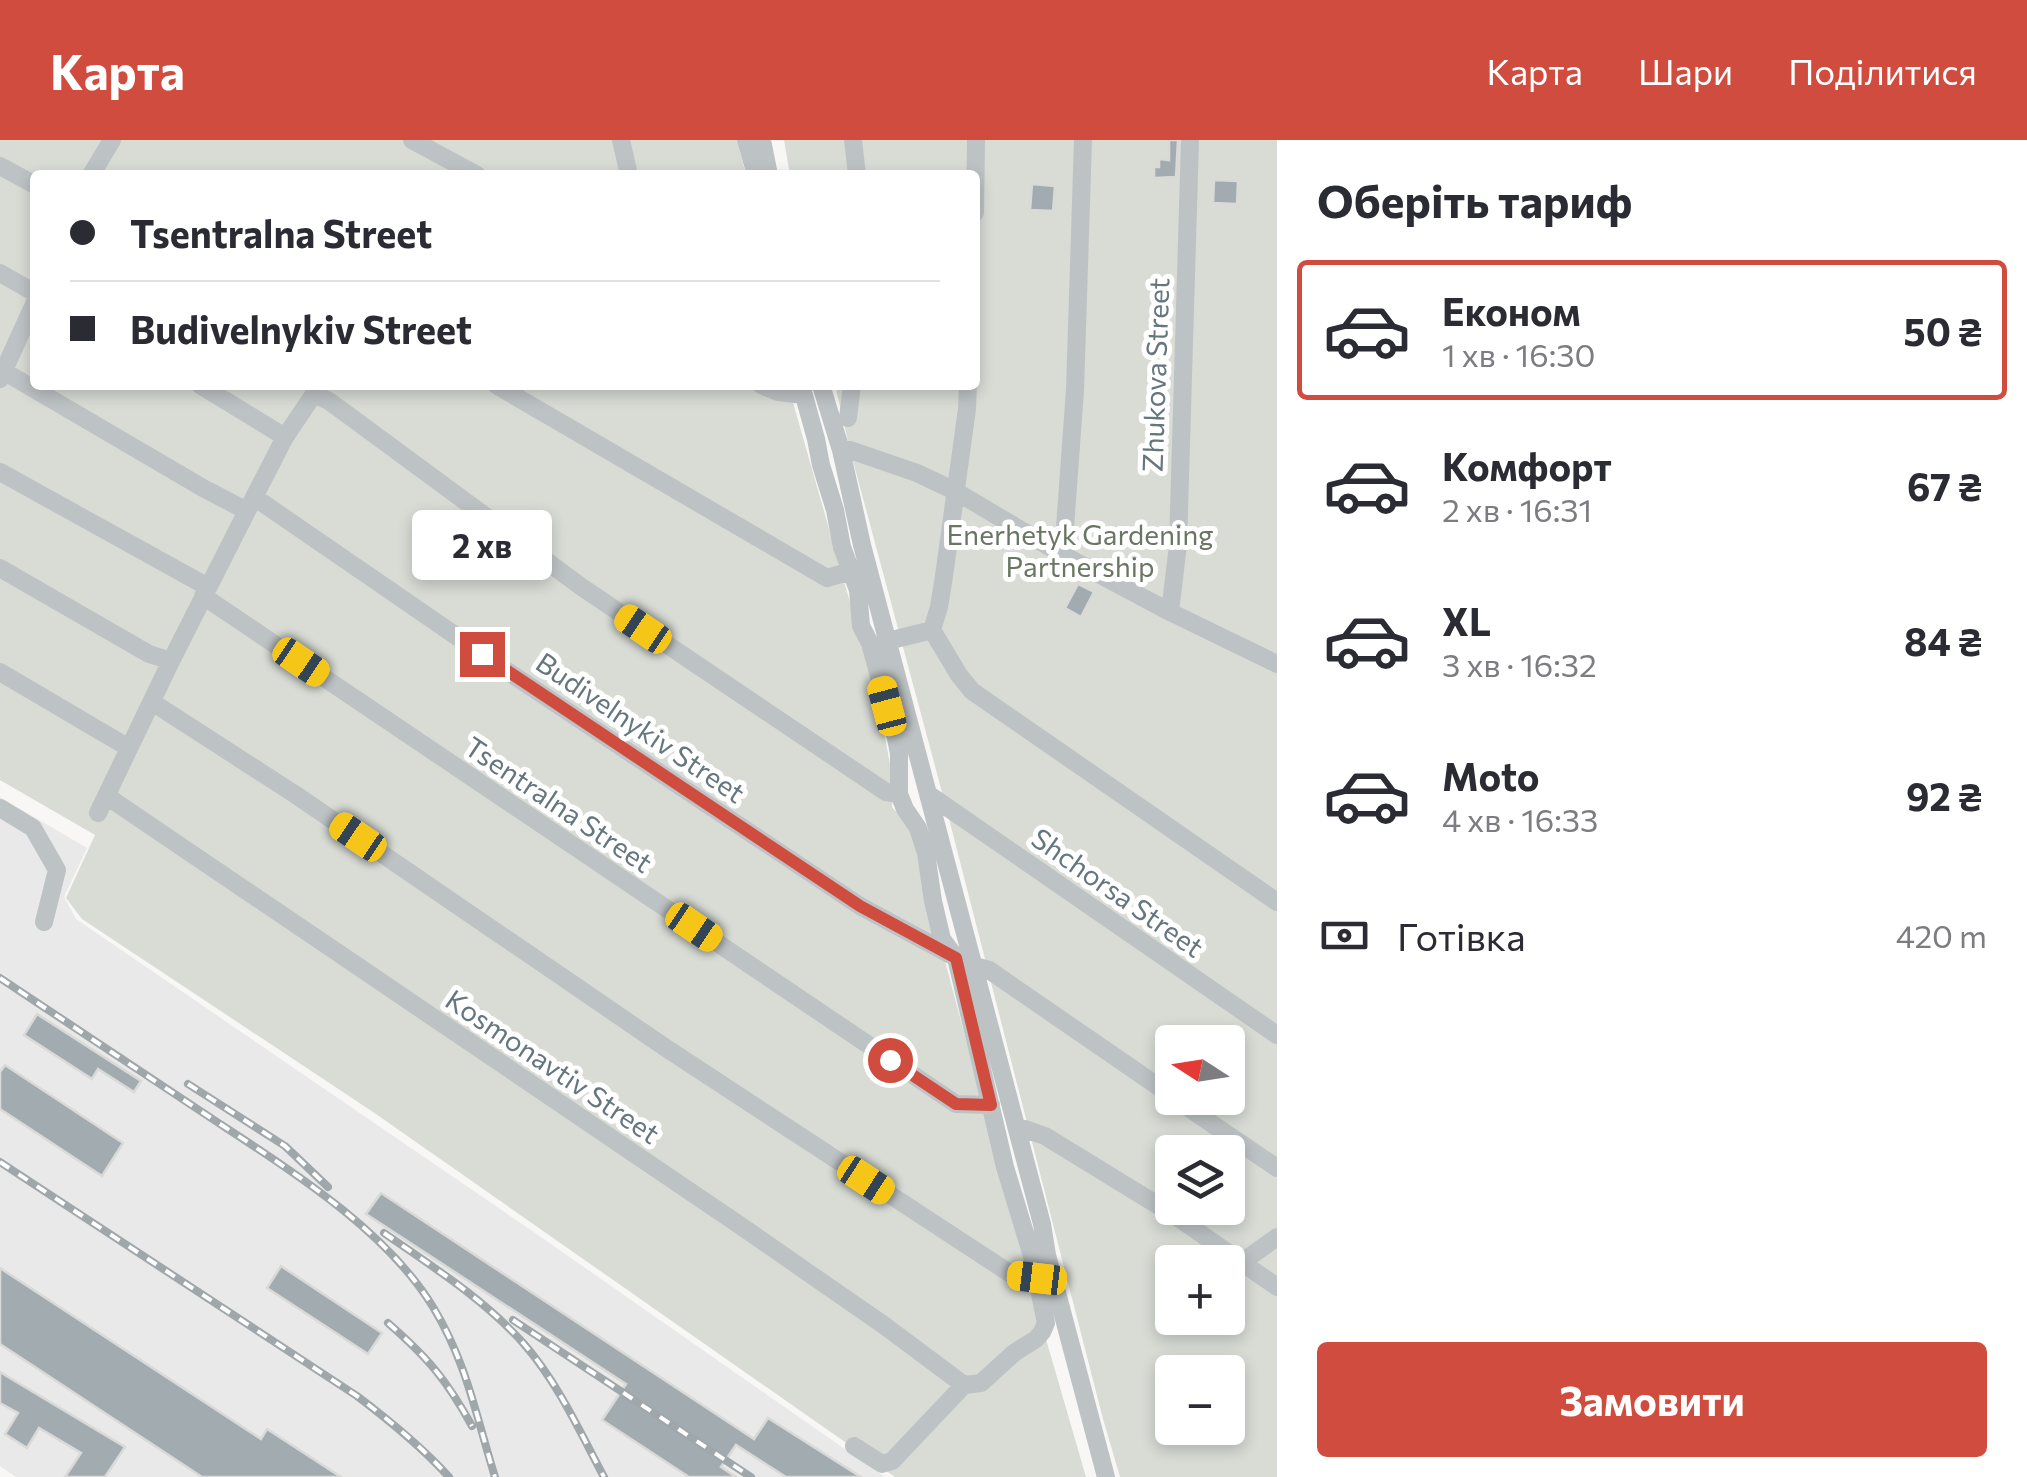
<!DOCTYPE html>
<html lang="uk">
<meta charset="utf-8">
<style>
body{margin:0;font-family:Commissioner,sans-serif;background:#f7f7f7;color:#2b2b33;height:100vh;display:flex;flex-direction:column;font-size:38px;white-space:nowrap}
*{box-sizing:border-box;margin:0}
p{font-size:32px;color:#7c7c81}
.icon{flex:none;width:55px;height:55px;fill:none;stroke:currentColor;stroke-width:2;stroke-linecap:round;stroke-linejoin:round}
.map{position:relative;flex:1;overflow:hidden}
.side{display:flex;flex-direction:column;background:#fff;width:750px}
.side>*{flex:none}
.hud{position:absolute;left:30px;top:30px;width:950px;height:220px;border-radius:10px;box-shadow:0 5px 15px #0003;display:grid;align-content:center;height:220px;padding:0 40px;background:#fff}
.needle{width:65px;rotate:282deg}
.tools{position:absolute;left:1155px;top:885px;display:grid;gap:20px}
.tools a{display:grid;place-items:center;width:90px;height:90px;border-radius:10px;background:#fff;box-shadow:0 5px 15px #0003;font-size:50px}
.end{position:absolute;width:45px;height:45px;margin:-22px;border:12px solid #cf4c3e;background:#fff;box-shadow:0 0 0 5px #fff}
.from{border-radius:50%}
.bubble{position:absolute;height:70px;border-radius:10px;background:#fff;box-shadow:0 5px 15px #0003;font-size:32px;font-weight:700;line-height:70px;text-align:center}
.car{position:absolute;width:30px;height:60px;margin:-30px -15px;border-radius:12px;box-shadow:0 0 8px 2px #0007;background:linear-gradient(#f5c518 24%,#345 0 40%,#f5c518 0 76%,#345 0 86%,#f5c518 0)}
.hud b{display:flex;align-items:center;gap:35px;height:95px;font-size:38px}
.hud b+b{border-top:2px solid #e1e1e2}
.hud i{width:25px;height:25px;background:#2b2b33}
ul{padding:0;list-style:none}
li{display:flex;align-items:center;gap:30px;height:140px;margin:0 20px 15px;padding:0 20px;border:5px solid transparent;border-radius:10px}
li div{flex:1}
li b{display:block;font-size:38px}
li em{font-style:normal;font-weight:700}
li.active{border-color:#cf4c3e}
li>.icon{width:90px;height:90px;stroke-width:1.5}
h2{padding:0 40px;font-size:45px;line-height:120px}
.pay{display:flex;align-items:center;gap:25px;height:110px;padding:0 40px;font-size:38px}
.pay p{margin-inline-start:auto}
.action{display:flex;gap:20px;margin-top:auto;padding:20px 40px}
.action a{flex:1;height:115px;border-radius:10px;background:#cf4c3e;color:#fff;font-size:40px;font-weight:700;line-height:115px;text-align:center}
header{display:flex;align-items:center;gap:60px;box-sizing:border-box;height:140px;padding:0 50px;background:#cf4c3e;color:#fff}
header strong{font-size:48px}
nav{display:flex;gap:55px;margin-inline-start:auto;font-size:35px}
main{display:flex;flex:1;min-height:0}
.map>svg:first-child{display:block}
.built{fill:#e8e9e8}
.green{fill:#d8dcd5;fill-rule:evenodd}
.building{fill:#a2acb0;stroke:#d9d9d8;stroke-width:2.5}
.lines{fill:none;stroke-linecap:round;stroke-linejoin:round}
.minor{stroke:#bdc2c4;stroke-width:18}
.rail-casing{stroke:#9fa7aa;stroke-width:8}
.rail{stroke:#fff;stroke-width:4;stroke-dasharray:11;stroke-linecap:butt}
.route{stroke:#cf4c3e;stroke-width:12}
.labels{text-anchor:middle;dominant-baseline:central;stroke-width:10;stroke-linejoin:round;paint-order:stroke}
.street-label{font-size:28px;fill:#66767d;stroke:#fff}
.park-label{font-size:28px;fill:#697664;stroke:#fff}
</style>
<header>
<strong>Карта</strong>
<nav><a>Карта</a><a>Шари</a><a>Поділитися</a></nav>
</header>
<main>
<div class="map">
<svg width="1277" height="1337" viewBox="0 0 1277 1337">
<rect width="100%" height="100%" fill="#f8f7f5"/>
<!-- built -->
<path class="built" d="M0,657L87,708L64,757L76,779L525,1086L885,1337H16L0,1326Z"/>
<!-- green -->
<path class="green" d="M0,0H737L746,35H35V245H788L877,557L894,644L892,667L914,691L945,821L1039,1175L1086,1337H895L373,972L82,779L66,758L95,695L0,640Z
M784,0H1277V1337H1120L1103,1279L946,667L850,310L835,245H975V35H790ZM1172,902H1228V958H1172ZM1172,1012H1228V1068H1172ZM1172,1122H1228V1178H1172ZM1172,1232H1228V1288H1172Z"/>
<!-- building -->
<path class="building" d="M1169,0H1178L1176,37L1154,38V27H1159V19L1169,20Z
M1214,40L1238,41L1237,64L1213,63Z
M1032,44L1055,46L1053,71L1030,70Z
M1078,444L1094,452L1081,477L1065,468Z
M37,874L141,941L134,952L98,929L92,939L24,895Z
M5,925L123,1003L102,1036L0,969V932Z
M381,1053L754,1299L768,1278L861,1337H786L736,1305L721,1327L736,1337H689L602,1280L626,1244L366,1074Z
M281,1126L382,1193L368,1214L267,1148Z
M0,1128L261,1299L267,1289L341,1337H202L0,1204Z
M0,1232L125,1307L105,1337H65L81,1313L39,1288L27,1308L5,1294L18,1273L0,1263Z"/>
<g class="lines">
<!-- minor -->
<path class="minor" d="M412,0L477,35
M621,0L629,35
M746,0L756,35
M762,0L769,35
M853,0L857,35
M0,26L35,45
M91,35L112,0
M975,73L976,0
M0,133L35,153
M0,229L203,348L247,371
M0,239L35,162
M200,245L285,297
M496,245L827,438L851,431
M761,245L778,252L804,255
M801,245L816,299L821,325L835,370L842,407L858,450L861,486L870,503L896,598L899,614V654L905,669L918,688L926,713L933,761L942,799L956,818L1005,1027L1032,1116L1046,1183L1042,1192L1036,1199L1014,1213L981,1243L964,1245L892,1321L882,1324L854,1306
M821,245L841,310L862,405L1042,1084L1047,1115L1106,1337
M314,254L329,261L583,448L886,652L899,654
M848,278L852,245
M841,310H850L917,333L955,351L1063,415L1170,472L1277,524
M0,332L208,447
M254,357L513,535L860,766L951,815
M1063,415L1075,250L1083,0
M0,428L149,514L171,521
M203,456L956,964L991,965
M1170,472L1178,405L1190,0
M932,490L939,467L944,436L967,269L968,245
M888,501L932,490L959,535L972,551L1277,762
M0,532L129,608
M152,562L296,655L666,908L1011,1134L1037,1138
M928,654L1277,895
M108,657L738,1084L885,1186L964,1245
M0,668L33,688L57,730L44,782
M98,673L171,521L247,371L285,297L318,248
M975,826L989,830L1172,956
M1174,958L1277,1028
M1016,986L1045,996L1177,1077L1277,1147
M1241,1123L1277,1097"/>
<defs>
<path id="rail" d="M0,838C68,883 135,928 202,972C280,1024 384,1086 433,1167C467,1223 476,1276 495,1337
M188,944L285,1006L328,1047
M0,1022L357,1256C390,1281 421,1306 449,1337
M384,1093C433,1127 484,1159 524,1204C558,1243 580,1292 604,1337
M513,1180L751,1337
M388,1183C428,1218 446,1239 472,1286"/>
</defs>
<!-- rail casing -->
<use href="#rail" class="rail-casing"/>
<!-- rail -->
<use href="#rail" class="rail"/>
</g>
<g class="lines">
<!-- route -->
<path class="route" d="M482,514L860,766L956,818L991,965L956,964L890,920"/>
</g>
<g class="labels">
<!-- street labels -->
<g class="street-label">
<text transform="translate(1155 235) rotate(-88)">Zhukova Street</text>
<text transform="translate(641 587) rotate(34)">Budivelnykiv Street</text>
<text transform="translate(559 664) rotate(34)">Tsentralna Street</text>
<text transform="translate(1118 752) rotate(35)">Shchorsa Street</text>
<text transform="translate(553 926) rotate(34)">Kosmonavtiv Street</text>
</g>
<!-- park labels -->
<g class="park-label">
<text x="1080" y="394">Enerhetyk Gardening<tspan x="1080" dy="32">Partnership</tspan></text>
</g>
</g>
</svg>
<div class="tools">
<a><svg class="needle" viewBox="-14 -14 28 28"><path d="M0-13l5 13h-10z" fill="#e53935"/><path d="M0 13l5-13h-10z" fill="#7c7c81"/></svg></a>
<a><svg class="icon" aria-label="layers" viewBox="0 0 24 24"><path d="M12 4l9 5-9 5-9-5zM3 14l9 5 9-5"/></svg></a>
<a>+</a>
<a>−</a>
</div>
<i class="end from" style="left:890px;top:920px"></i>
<i class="end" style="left:482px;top:514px"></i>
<div class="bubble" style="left:412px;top:370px;width:140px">2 хв</div>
<i class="car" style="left:643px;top:489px;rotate:304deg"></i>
<i class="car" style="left:301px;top:522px;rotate:124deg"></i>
<i class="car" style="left:887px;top:566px;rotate:345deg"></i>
<i class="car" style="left:358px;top:697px;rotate:304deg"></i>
<i class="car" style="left:694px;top:787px;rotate:124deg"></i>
<i class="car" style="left:866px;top:1040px;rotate:123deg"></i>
<i class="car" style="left:1037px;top:1138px;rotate:277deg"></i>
<div class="hud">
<b><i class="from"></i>Tsentralna Street</b>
<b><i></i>Budivelnykiv Street</b>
</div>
</div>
<section class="side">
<h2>Оберіть тариф</h2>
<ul>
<li class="active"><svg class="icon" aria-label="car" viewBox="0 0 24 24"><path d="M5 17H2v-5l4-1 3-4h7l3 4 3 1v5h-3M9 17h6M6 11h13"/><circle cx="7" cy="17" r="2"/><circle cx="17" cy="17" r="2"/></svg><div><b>Економ</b><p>1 хв · 16:30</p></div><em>50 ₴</em></li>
<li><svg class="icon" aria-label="car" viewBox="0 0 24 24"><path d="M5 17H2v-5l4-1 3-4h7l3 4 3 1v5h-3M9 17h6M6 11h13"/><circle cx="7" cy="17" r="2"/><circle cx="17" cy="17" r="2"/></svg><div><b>Комфорт</b><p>2 хв · 16:31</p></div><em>67 ₴</em></li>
<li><svg class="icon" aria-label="car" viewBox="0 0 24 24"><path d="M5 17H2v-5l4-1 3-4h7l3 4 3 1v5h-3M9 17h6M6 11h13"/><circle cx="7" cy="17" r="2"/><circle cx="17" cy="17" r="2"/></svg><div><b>XL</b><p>3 хв · 16:32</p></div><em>84 ₴</em></li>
<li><svg class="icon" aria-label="car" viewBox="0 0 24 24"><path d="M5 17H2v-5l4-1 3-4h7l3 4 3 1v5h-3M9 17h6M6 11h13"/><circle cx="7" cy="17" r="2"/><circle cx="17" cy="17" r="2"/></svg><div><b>Moto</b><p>4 хв · 16:33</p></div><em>92 ₴</em></li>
</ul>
<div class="pay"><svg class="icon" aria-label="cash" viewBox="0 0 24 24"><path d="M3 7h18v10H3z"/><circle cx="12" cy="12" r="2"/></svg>Готівка<p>420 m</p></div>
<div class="action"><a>Замовити</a></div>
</section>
</main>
